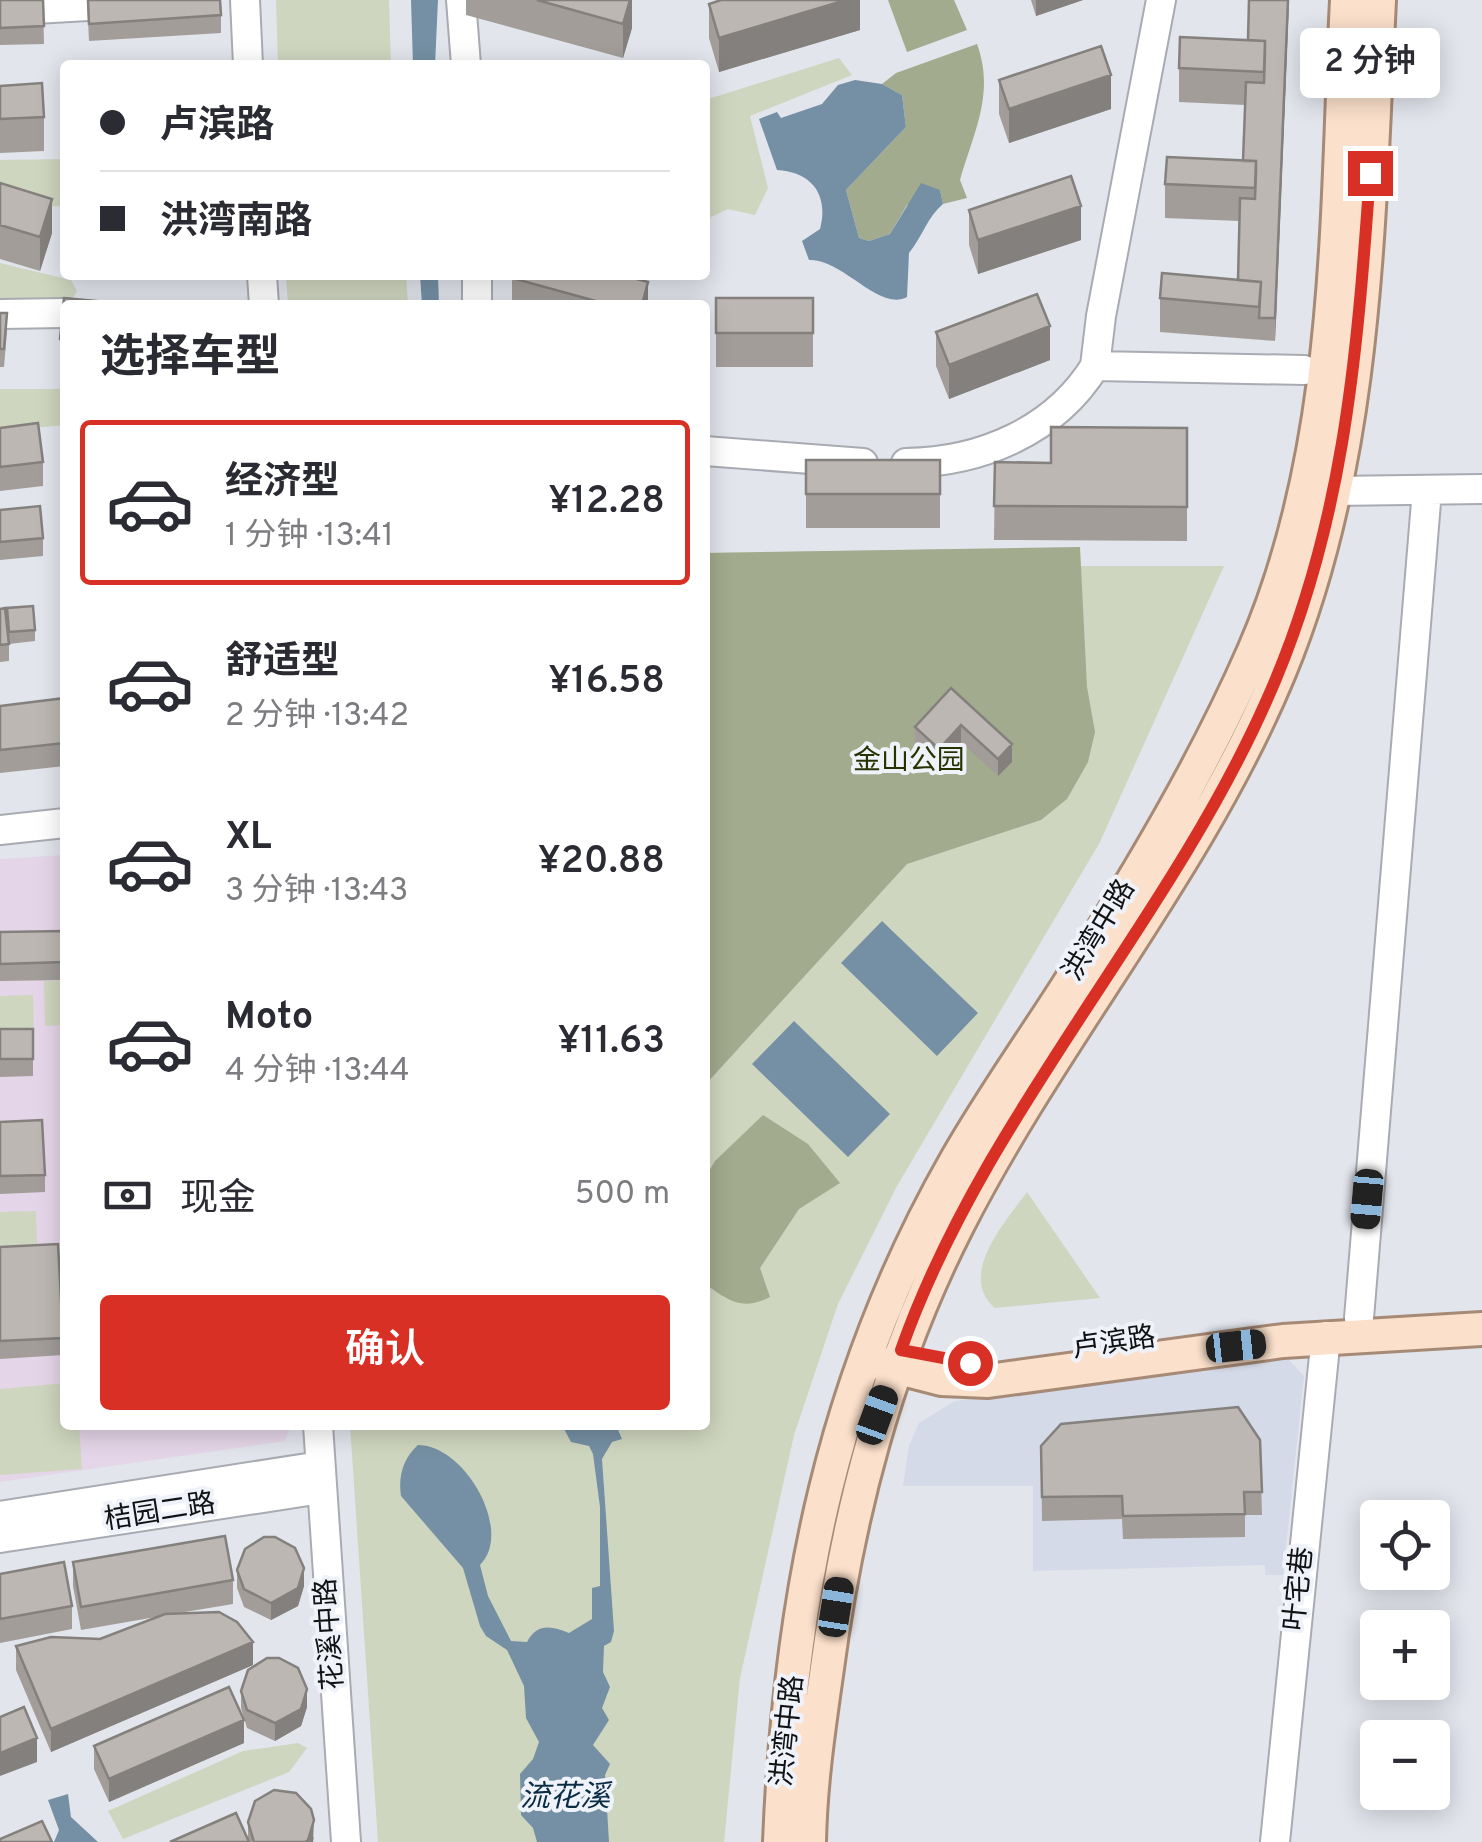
<!DOCTYPE html>
<html lang="zh">
<meta charset="utf-8">
<style>
body{margin:0;font-family:Overpass,"Noto Sans SC",sans-serif;background:#f7f7f7;color:#2b2b33;height:100vh;display:flex;flex-direction:column;font-size:38px;white-space:nowrap}
*{box-sizing:border-box;margin:0}
p{font-size:32px;color:#7c7c81}
.icon{flex:none;width:55px;height:55px;fill:none;stroke:currentColor;stroke-width:2;stroke-linecap:round;stroke-linejoin:round}
.map{position:relative;flex:1;overflow:hidden}
.drawer{position:absolute;left:60px;top:300px;width:650px;height:1130px;display:flex;flex-direction:column;background:#fff;border-radius:10px;box-shadow:0 5px 25px #0003}
.drawer>*{flex:none}
.hud{position:absolute;left:60px;top:60px;width:650px;height:220px;border-radius:10px;box-shadow:0 5px 25px #0003;display:grid;align-content:center;height:220px;padding:0 40px;background:#fff}
.controls{position:absolute;left:1360px;top:1500px;display:grid;gap:20px}
.controls a{display:grid;place-items:center;width:90px;height:90px;border-radius:10px;background:#fff;box-shadow:0 5px 25px #0003;font-size:50px}
.end{position:absolute;width:45px;height:45px;margin:-22px;border:12px solid #d93025;background:#fff;box-shadow:0 0 0 5px #fff}
.from{border-radius:50%}
.bubble{position:absolute;height:70px;border-radius:10px;background:#fff;box-shadow:0 5px 25px #0003;font-size:32px;font-weight:600;line-height:70px;text-align:center}
.car{position:absolute;width:30px;height:60px;margin:-30px -15px;border-radius:12px;box-shadow:0 0 8px 2px #0007;background:linear-gradient(#222 24%,#8ab4d8 0 40%,#222 0 76%,#8ab4d8 0 86%,#222 0)}
.hud b{display:flex;align-items:center;gap:35px;height:95px;font-size:38px}
.hud b+b{border-top:2px solid #e1e1e2}
.hud i{width:25px;height:25px;background:#2b2b33}
ul{padding:0;list-style:none}
li{display:flex;align-items:center;gap:30px;height:165px;margin:0 20px 15px;padding:0 20px;border:5px solid transparent;border-radius:10px}
li div{flex:1}
li b{display:block;font-size:38px}
li em{font-style:normal;font-weight:600}
li.active{border-color:#d93025}
li>.icon{width:90px;height:90px;stroke-width:1.5}
h2{padding:0 40px;font-size:45px;line-height:120px}
.pay{display:flex;align-items:center;gap:25px;height:110px;padding:0 40px;font-size:38px}
.pay p{margin-inline-start:auto}
.cta{display:flex;gap:20px;margin-top:auto;padding:20px 40px}
.cta a{flex:1;height:115px;border-radius:10px;background:#d93025;color:#fff;font-size:40px;font-weight:600;line-height:115px;text-align:center}
.map>svg:first-child{display:block}
.built{fill:#d5dae8}
.education{fill:#e5d5e8}
.green{fill:#cfd6bf}
.forest{fill:#a2ab8e}
.water{fill:#7590a4}
.lines{fill:none;stroke-linecap:round;stroke-linejoin:round}
.minor-casing{stroke:#a9abb2;stroke-width:32}
.major-casing{stroke:#a78a75;stroke-width:38}
.minor{stroke:#fff;stroke-width:28}
.major{stroke:#fbe0cb;stroke-width:32}
.wall{fill:#a29d99}
.shaded-wall{fill:#84807d}
.building{fill:#bcb7b2;stroke:#84807d;stroke-width:2.5}
.route{stroke:#d93025;stroke-width:12}
.labels{text-anchor:middle;dominant-baseline:central;stroke-width:8;stroke-linejoin:round;paint-order:stroke}
.park-label{font-size:28px;fill:#283200;stroke:#eff2f9}
.street-label{font-size:28px;fill:#111214;stroke:#eff2f9}
.water-label{font-size:30px;font-style:italic;fill:#0a2d45;stroke:#eff2f9}
</style>
<div class="map">
<svg width="1482" height="1842" viewBox="0 0 1482 1842">
<rect width="100%" height="100%" fill="#e2e5ec"/>
<!-- built -->
<path class="built" d="M1265,1358L1289,1360L1304,1376L1283,1575H1265V1565L1033,1571V1486H903L909,1445L919,1423L955,1401Z"/>
<!-- education -->
<path class="education" d="M65,855V1425H291L285,1441L0,1482V859Z"/>
<!-- green -->
<path class="green" d="M276,0H389L391,65H278Z
M839,58L852,75L750,116L768,188L755,215L728,209L711,217L705,235V100Z
M65,159V206L23,207L0,200V160Z
M0,263L71,280L77,291L68,305L0,309Z
M286,275H406L408,305H288Z
M0,389H65V425L0,431Z
M967,549V566H1224L1100,842L897,1186L838,1304L794,1435L740,1678L724,1842H378L350,1425H705V553Z
M44,981H65V1025L45,1026Z
M33,995L34,1031L0,1032V996Z
M1027,1192L1100,1298L995,1308C957,1276 1005,1222 1027,1192Z
M36,1211L37,1246L0,1248V1212Z
M65,1383V1425H79L82,1469L0,1475V1389Z
M298,1743L307,1748L289,1772L123,1839L108,1811L243,1751Z"/>
<!-- forest -->
<path class="forest" d="M888,0H954L967,30L907,52Z
M977,44C995,93 974,132 960,180L967,198L943,204L940,190L907,205L890,234L869,241L859,238L846,190L906,127L902,95L882,84L896,73Z
M1080,547L1087,687L1095,732L1088,762L1067,799L1041,820L907,864L705,1085V553Z
M763,1115L808,1144L840,1183L799,1209L760,1268L770,1297C742,1311 729,1301 705,1284V1178L715,1161Z"/>
<!-- water -->
<path class="water" d="M411,0H438L435,65H413Z
M855,80L882,84L902,95L906,127L846,190L859,238L869,241L890,234L921,183L940,190L943,204C928,216 922,237 909,253L907,297C879,312 842,258 809,260L802,241L820,229C829,195 812,172 777,170L759,119L777,112L781,118L822,104L838,85Z
M420,275H438L439,305H422Z
M882,921L978,1013L937,1056L841,963Z
M794,1021L890,1114L848,1157L752,1064Z
M562,1425H616L622,1439L612,1442L602,1459L614,1631L611,1642L604,1646L603,1672L610,1687L602,1708L609,1720L593,1745L610,1764L605,1775L609,1842H537L533,1828L521,1815L520,1774L533,1759L539,1742L526,1718L524,1686L507,1650L486,1636L480,1626L463,1568L401,1496C398,1477 403,1458 418,1445C465,1445 514,1531 480,1565L488,1596L511,1641L527,1642C537,1623 551,1626 569,1633L592,1619V1588L600,1586V1507L593,1454L589,1446L571,1442Z
M68,1794L71,1817L98,1842H54L59,1830L48,1800Z"/>
<g class="lines">
<defs>
<path id="minor" d="M245,0L248,65
M461,0L466,65
M1161,0L1101,316L1095,366L1304,370
M0,11L123,4
M262,275L264,305
M477,275V305
M0,314L65,313
M705,451L863,463
M906,463C981,462 1055,431 1095,366
M1333,491L1482,489
M0,830L65,823
M1359,1318L1427,490
M318,1425L346,1842
M0,1516L320,1466
M0,1538L321,1489
M1275,1842L1326,1336"/>
<path id="major" d="M876,1362L942,1379L988,1381L1283,1341L1482,1329
M780,1842C790,1596 833,1377 956,1161C993,1096 1038,1034 1078,970C1142,869 1206,761 1254,651C1343,447 1336,217 1347,0
M809,1842C810,1786 818,1731 826,1675C847,1516 885,1367 958,1224C1055,1034 1199,867 1280,670C1367,458 1368,225 1379,0"/>
</defs>
<!-- minor casing -->
<use href="#minor" class="minor-casing"/>
<!-- major casing -->
<use href="#major" class="major-casing"/>
<!-- minor -->
<use href="#minor" class="minor"/>
<!-- major -->
<use href="#major" class="major"/>
</g>
<!-- wall -->
<path class="wall" d="M0,0H43L44,44L0,45Z
M87,0L221,15V33L89,41Z
M466,0H632V28L623,58L466,15Z
M860,0V30L719,72L709,38V4Z
M1031,0H1083L1036,16Z
M1289,0L1275,341L1160,332V298L1238,279L1240,221L1165,218V184L1243,161L1245,105L1179,102V68L1248,40Z
M999,80L1111,109L1009,143L999,114Z
M0,86L44,117V151L0,153Z
M0,183L52,233L40,271L0,259Z
M969,210L1081,240L978,274L969,245Z
M512,278L648,305H512Z
M716,298H813V367H716Z
M65,305V363L60,362V339Z
M0,313L7,331L4,367H0Z
M936,332L1050,360L949,399L936,366Z
M0,428L43,462V486L0,491Z
M1187,428V541L994,540L995,462L1051,463Z
M806,460H940V528H806Z
M0,510L43,538V556L0,560Z
M7,608L35,630V641L9,644Z
M0,609L9,644V661L0,662Z
M951,688L1012,762L998,776L961,742L939,766L915,744V727Z
M65,698V766L0,773V706Z
M65,931V980L0,981V932Z
M0,1029H33V1076L0,1077Z
M0,1122L45,1175V1192L0,1194Z
M0,1247L63,1338V1355L0,1359Z
M1260,1440L1262,1515H1245V1537L1123,1539L1122,1519L1042,1521L1041,1446Z
M73,1562L233,1580V1604L179,1613L253,1665L51,1752L16,1670V1646L100,1639L156,1617L81,1630L73,1586Z
M237,1570L304,1586L298,1606L271,1620L244,1607L237,1588Z
M0,1574L72,1606V1629L0,1643Z
M241,1691L307,1707L301,1726L275,1741L247,1728L241,1708Z
M244,1743L109,1802L94,1769V1746Z
M248,1822L314,1837L313,1842H170L248,1840Z"/>
<!-- shaded-wall -->
<path class="shaded-wall" d="M630,0H632V28L623,58V24Z
M846,0H860V30L719,72V38Z
M1036,0H1083L1036,16Z
M1288,0H1289L1275,341V318Z
M1111,75V109L1009,143V109Z
M52,199V233L40,271V237Z
M1081,206V240L978,274V240Z
M648,282V305H642Z
M1050,326V360L949,399V365Z
M961,725V742L939,766V749Z
M1012,744V762L998,776V759Z
M304,1568V1586L298,1606L271,1620V1603Z
M253,1642V1665L51,1752V1729Z
M307,1689V1707L301,1726L275,1741V1723Z
M244,1720V1743L109,1802V1779Z
M37,1738V1762L0,1776V1753Z
M314,1820L313,1842H305Z"/>
<!-- building -->
<path class="building" d="M0,0H43L44,26L0,28Z
M88,0H220L221,15L89,24Z
M537,0H630L623,24Z
M721,0H846L719,38L709,4Z
M1249,0H1288L1275,318H1259L1261,282L1238,280L1240,198L1255,199L1256,172V161H1243L1246,82L1264,83L1265,52V41L1248,40Z
M1180,37L1265,41L1264,72L1179,68Z
M1101,46L1111,75L1009,109L999,80Z
M42,83L44,117L0,119V86Z
M1167,157L1256,161L1255,188L1165,184Z
M1071,176L1081,206L978,240L969,210Z
M0,183L52,199L40,237L0,225Z
M1162,273L1261,282L1259,307L1160,298Z
M513,275H622L648,282L642,305H610L512,278Z
M1037,294L1050,326L949,365L936,332Z
M64,298L139,305H65V340L60,339Z
M716,298H813V333H716Z
M0,313H7L4,349H0Z
M38,423L43,462L0,467V428Z
M1051,427L1187,428V507L994,506L995,462L1051,463Z
M806,460H940V494H806Z
M40,506L43,538L0,542V510Z
M33,606L35,630L9,632L7,608Z
M5,608L9,644L0,645V609Z
M951,688L1012,744L998,759L961,725L939,749L915,727Z
M65,698V743L0,750V706Z
M65,931V962L0,964V932Z
M0,1029H33V1059H0Z
M42,1120L45,1175L0,1176V1122Z
M58,1244L63,1338L0,1341V1247Z
M1238,1407L1260,1440L1262,1492H1244L1245,1514L1123,1516L1122,1496L1042,1497L1041,1446L1061,1424Z
M225,1536L233,1580L81,1607L73,1562Z
M264,1537H275L295,1548L304,1568L298,1588L271,1603L244,1589L237,1570L245,1549Z
M64,1562L72,1606L0,1619V1574Z
M219,1612L237,1622L253,1642L51,1729L16,1646L51,1637L100,1639L165,1614Z
M267,1658H279L298,1668L307,1689L301,1709L275,1723L247,1710L241,1691L248,1670Z
M229,1687L244,1720L109,1779L94,1746Z
M24,1707L37,1738L0,1753V1717Z
M274,1790L296,1793L311,1809L314,1820L308,1840L305,1842H254L248,1822L255,1801Z
M236,1813L249,1842H170Z
M42,1821L52,1842H0V1839Z"/>
<g class="lines">
<!-- route -->
<path class="route" d="M970,1363L901,1350C983,1117 1165,928 1265,704C1343,532 1357,359 1370,173"/>
</g>
<g class="labels">
<!-- park labels -->
<g class="park-label">
<text x="909" y="762">金山公园</text>
</g>
<!-- street labels -->
<g class="street-label">
<text transform="translate(1100 931) rotate(-59)">洪湾中路</text>
<text transform="translate(1114 1344) rotate(-8)">卢滨路</text>
<text transform="translate(160 1513) rotate(-9)">桔园二路</text>
<text transform="translate(1300 1589) rotate(-84)">叶宅巷</text>
<text transform="translate(331 1634) rotate(-94)">花溪中路</text>
<text transform="translate(789 1731) rotate(-84)">洪湾中路</text>
</g>
<!-- water labels -->
<g class="water-label">
<text x="565" y="1798">流花溪</text>
</g>
</g>
</svg>
<div class="controls">
<a><svg class="icon" aria-label="locate" viewBox="0 0 24 24"><circle cx="12" cy="12" r="6"/><path d="M12 2v4M12 18v4M2 12h4M18 12h4"/></svg></a>
<a>+</a>
<a>−</a>
</div>
<i class="end from" style="left:970px;top:1363px"></i>
<i class="end" style="left:1370px;top:173px"></i>
<div class="bubble" style="left:1300px;top:28px;width:140px">2 分钟</div>
<i class="car" style="left:1367px;top:1199px;rotate:185deg"></i>
<i class="car" style="left:1236px;top:1346px;rotate:84deg"></i>
<i class="car" style="left:877px;top:1415px;rotate:20deg"></i>
<i class="car" style="left:836px;top:1607px;rotate:9deg"></i>
<div class="hud">
<b><i class="from"></i>卢滨路</b>
<b><i></i>洪湾南路</b>
</div>
<section class="drawer">
<h2>选择车型</h2>
<ul>
<li class="active"><svg class="icon" aria-label="car" viewBox="0 0 24 24"><path d="M5 17H2v-5l4-1 3-4h7l3 4 3 1v5h-3M9 17h6M6 11h13"/><circle cx="7" cy="17" r="2"/><circle cx="17" cy="17" r="2"/></svg><div><b>经济型</b><p>1 分钟 · 13:41</p></div><em>¥12.28</em></li>
<li><svg class="icon" aria-label="car" viewBox="0 0 24 24"><path d="M5 17H2v-5l4-1 3-4h7l3 4 3 1v5h-3M9 17h6M6 11h13"/><circle cx="7" cy="17" r="2"/><circle cx="17" cy="17" r="2"/></svg><div><b>舒适型</b><p>2 分钟 · 13:42</p></div><em>¥16.58</em></li>
<li><svg class="icon" aria-label="car" viewBox="0 0 24 24"><path d="M5 17H2v-5l4-1 3-4h7l3 4 3 1v5h-3M9 17h6M6 11h13"/><circle cx="7" cy="17" r="2"/><circle cx="17" cy="17" r="2"/></svg><div><b>XL</b><p>3 分钟 · 13:43</p></div><em>¥20.88</em></li>
<li><svg class="icon" aria-label="car" viewBox="0 0 24 24"><path d="M5 17H2v-5l4-1 3-4h7l3 4 3 1v5h-3M9 17h6M6 11h13"/><circle cx="7" cy="17" r="2"/><circle cx="17" cy="17" r="2"/></svg><div><b>Moto</b><p>4 分钟 · 13:44</p></div><em>¥11.63</em></li>
</ul>
<div class="pay"><svg class="icon" aria-label="cash" viewBox="0 0 24 24"><path d="M3 7h18v10H3z"/><circle cx="12" cy="12" r="2"/></svg>现金<p>500 m</p></div>
<div class="cta"><a>确认</a></div>
</section>
</div>
